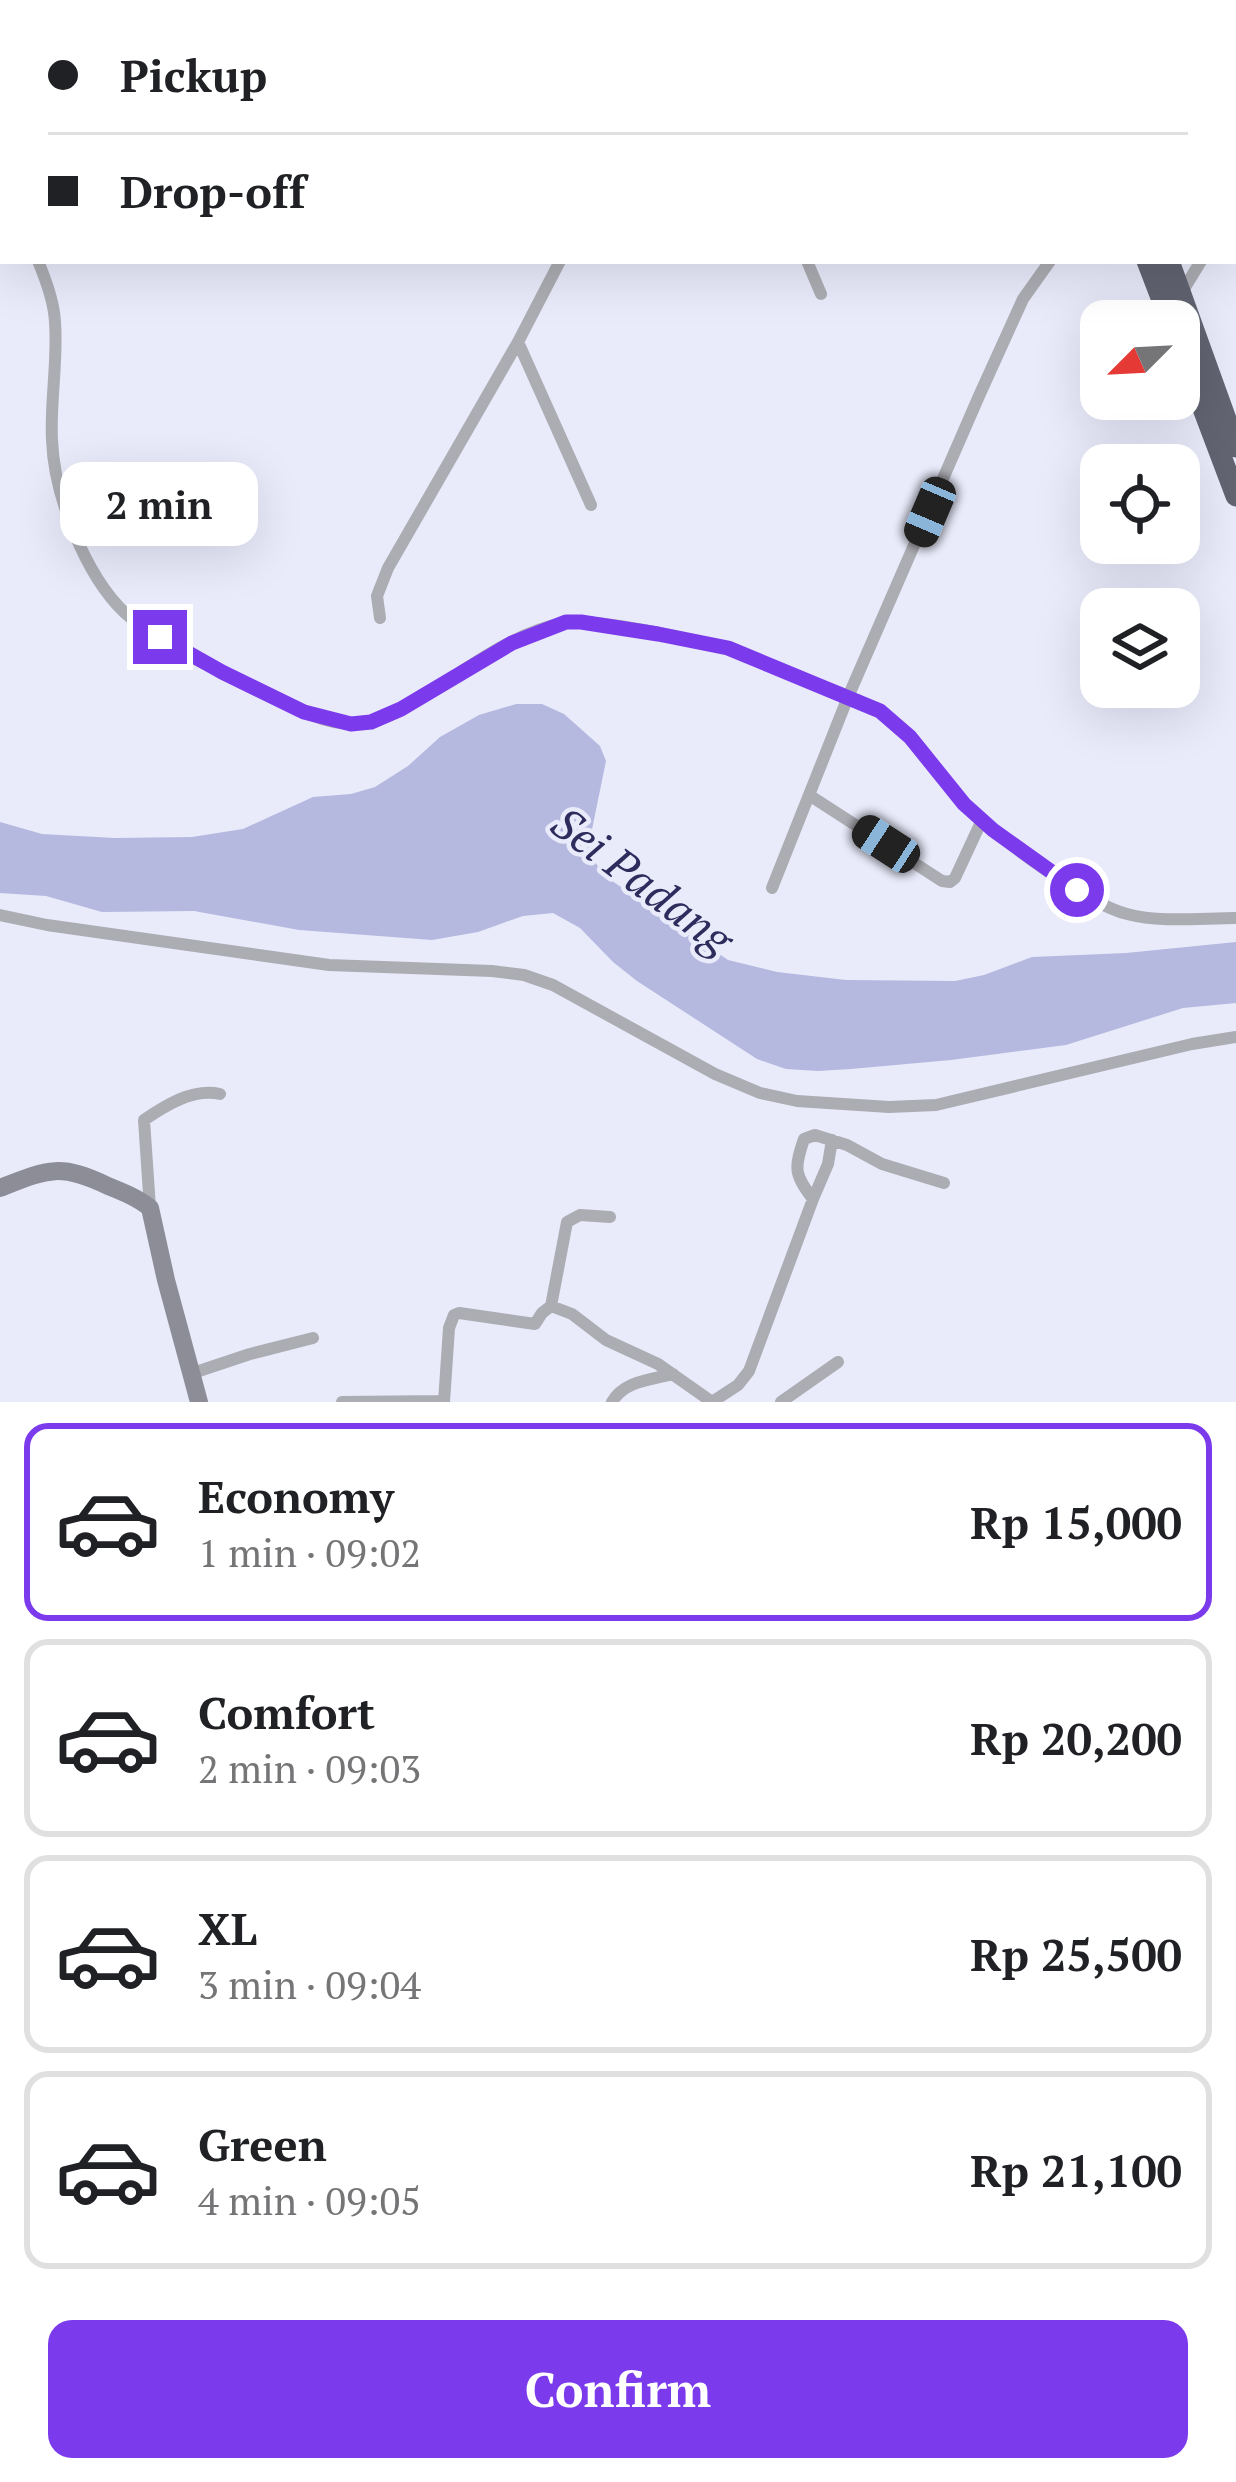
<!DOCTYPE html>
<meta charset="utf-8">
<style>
body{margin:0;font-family:"PT Serif",serif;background:#f2f2f2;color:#202124;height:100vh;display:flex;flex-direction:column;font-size:45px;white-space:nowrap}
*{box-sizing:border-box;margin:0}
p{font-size:39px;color:#757577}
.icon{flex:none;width:66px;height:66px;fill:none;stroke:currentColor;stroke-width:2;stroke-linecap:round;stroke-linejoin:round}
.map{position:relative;height:1402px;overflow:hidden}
.side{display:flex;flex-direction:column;background:#fff;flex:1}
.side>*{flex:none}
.banner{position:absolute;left:0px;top:0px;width:1236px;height:264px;box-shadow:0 12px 48px #0002;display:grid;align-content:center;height:264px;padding:0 48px;background:#fff}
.needle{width:78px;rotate:246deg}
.controls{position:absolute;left:1080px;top:300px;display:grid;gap:24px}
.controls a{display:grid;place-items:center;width:120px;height:120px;border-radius:24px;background:#fff;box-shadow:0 12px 48px #0002;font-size:60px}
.end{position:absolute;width:54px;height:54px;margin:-27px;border:15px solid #7c3aed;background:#fff;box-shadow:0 0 0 6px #fff}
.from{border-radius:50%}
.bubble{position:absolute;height:84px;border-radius:24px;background:#fff;box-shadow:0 12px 48px #0002;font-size:39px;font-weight:700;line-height:84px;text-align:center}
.car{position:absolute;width:36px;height:72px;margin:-36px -18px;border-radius:15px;box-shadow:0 0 9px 3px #0007;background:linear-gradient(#222 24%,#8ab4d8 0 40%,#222 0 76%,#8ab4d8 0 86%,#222 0)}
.banner b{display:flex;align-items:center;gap:42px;height:114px;font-size:45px}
.banner b+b{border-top:3px solid #e0e0e0}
.banner i{width:30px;height:30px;background:#202124}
ul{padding:21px 0 0;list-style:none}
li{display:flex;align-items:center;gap:36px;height:198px;margin:0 24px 18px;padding:0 24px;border:6px solid #e0e0e0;border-radius:24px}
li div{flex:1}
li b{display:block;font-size:45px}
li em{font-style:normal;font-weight:700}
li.active{border-color:#7c3aed}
li>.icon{width:108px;height:108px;stroke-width:1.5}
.cta{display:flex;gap:24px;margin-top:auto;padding:24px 48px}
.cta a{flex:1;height:138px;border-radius:24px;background:#7c3aed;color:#fff;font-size:48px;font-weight:700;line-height:138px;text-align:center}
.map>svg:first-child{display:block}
.water{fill:#b5b8df}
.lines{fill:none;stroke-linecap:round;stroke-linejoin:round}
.street{stroke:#acacb3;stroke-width:12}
.secondary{stroke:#8c8d97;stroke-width:18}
.highway{stroke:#626472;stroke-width:21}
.route{stroke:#7c3aed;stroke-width:15}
.labels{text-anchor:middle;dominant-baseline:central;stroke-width:9;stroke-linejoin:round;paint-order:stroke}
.water-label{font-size:45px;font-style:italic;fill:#2d2c5d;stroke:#e9ebfb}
</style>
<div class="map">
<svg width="1236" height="1402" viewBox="0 0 1236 1402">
<rect width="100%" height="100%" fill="#e9ebfb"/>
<!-- water -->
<path class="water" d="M516,704H542L564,714L600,746L606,761L590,839L596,863L602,874L728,960L777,972L846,980L955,981L984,975L1032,957L1126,953L1236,942V1003L1183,1008L1066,1045L951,1060L851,1069L818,1071L786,1069L757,1059L637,981L613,962L580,928L553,913L523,916L478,932L432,940L299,930L194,911L102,912L46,896L0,893V822L42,834L115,838L192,837L243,829L313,797L351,794L375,787L408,766L440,737L479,715Z"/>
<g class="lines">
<!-- street -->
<path class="street" d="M441,0L444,3
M960,3L967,0
M0,198L3,202
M1233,209L1236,204
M38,261C46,280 54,301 55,322C58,361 50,401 52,440C54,495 85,575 125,613C159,645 209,666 251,686C282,701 317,724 352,724C387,724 422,697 450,679C483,657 524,630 564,623C595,617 691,639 725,648C748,654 770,666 793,675C825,688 864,698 891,720C920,743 938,775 963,802C991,834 1087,904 1127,914C1161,923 1201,918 1236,918
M807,261L821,294
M1182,292L1201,261
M518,342L591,505
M380,618L377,596L388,568L518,342L560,261
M809,795L942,881L950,882L955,878L982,820
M772,888L848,697L979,396L1023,299L1050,261
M0,915L47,925L329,965L492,971L524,975L553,985L715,1074L760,1093L797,1101L889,1107L936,1105L1192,1044L1236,1037
M813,1199L828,1164L832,1140
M150,1208L144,1120C166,1105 193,1088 220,1094
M551,1306L567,1222L580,1215L610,1217
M190,1374L250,1354L313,1338
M342,1402L444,1401
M444,1402L449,1328L454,1315L459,1313L535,1324L542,1313L551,1306L572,1314L606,1340L658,1364L712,1402
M612,1402C624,1381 650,1380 673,1374
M712,1402L738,1385L749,1371L813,1199C794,1175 794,1168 804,1139L815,1135L847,1145L882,1164L944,1183
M781,1402L838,1362"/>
<!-- secondary -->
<path class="secondary" d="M0,1188C48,1169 60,1163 108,1186C123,1192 138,1198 150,1208L166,1280L199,1402"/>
<!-- highway -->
<path class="highway" d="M1049,0L1051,3
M1067,0L1068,3
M1147,261L1170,321
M1169,261L1236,447
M1179,345L1236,496"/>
</g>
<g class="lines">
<!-- route -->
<path class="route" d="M160,637L222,672L304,712L351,724L371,722L401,709L512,643L566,622H581L658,634L728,648L880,711L910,737L964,804L993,830L1077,890"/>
</g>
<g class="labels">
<!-- water labels -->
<g class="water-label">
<text transform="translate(643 880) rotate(37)">Sei Padang</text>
</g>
</g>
</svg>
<div class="controls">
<a><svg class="needle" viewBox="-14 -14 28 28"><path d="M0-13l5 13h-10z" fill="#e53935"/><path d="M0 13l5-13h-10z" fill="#757577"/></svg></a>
<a><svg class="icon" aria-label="locate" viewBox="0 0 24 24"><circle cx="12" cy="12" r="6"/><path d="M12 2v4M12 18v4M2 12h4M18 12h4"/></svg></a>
<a><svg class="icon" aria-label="layers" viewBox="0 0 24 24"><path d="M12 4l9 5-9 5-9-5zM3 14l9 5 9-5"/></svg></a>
</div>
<i class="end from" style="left:1077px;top:890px"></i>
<i class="end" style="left:160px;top:637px"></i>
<div class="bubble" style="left:60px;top:462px;width:198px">2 min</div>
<i class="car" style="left:930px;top:512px;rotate:203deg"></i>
<i class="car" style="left:886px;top:844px;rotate:303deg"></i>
<div class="banner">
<b><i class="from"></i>Pickup</b>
<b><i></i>Drop-off</b>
</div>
</div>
<section class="side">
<ul>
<li class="active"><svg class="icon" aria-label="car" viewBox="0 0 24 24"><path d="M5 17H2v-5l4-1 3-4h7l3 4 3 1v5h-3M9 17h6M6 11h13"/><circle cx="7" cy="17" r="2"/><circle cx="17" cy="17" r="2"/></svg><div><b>Economy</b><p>1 min · 09:02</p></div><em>Rp 15,000</em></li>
<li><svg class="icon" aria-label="car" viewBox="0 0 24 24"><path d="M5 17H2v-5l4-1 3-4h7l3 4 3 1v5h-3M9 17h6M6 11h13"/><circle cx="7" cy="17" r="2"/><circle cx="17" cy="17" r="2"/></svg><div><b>Comfort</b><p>2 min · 09:03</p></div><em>Rp 20,200</em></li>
<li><svg class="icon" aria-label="car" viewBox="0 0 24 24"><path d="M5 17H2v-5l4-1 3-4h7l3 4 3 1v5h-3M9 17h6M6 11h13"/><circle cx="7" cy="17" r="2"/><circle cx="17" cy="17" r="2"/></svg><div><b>XL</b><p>3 min · 09:04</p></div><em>Rp 25,500</em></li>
<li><svg class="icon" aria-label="car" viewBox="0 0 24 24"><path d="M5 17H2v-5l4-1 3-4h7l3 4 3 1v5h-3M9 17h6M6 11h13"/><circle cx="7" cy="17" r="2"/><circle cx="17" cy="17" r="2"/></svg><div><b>Green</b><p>4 min · 09:05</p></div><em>Rp 21,100</em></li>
</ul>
<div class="cta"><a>Confirm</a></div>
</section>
